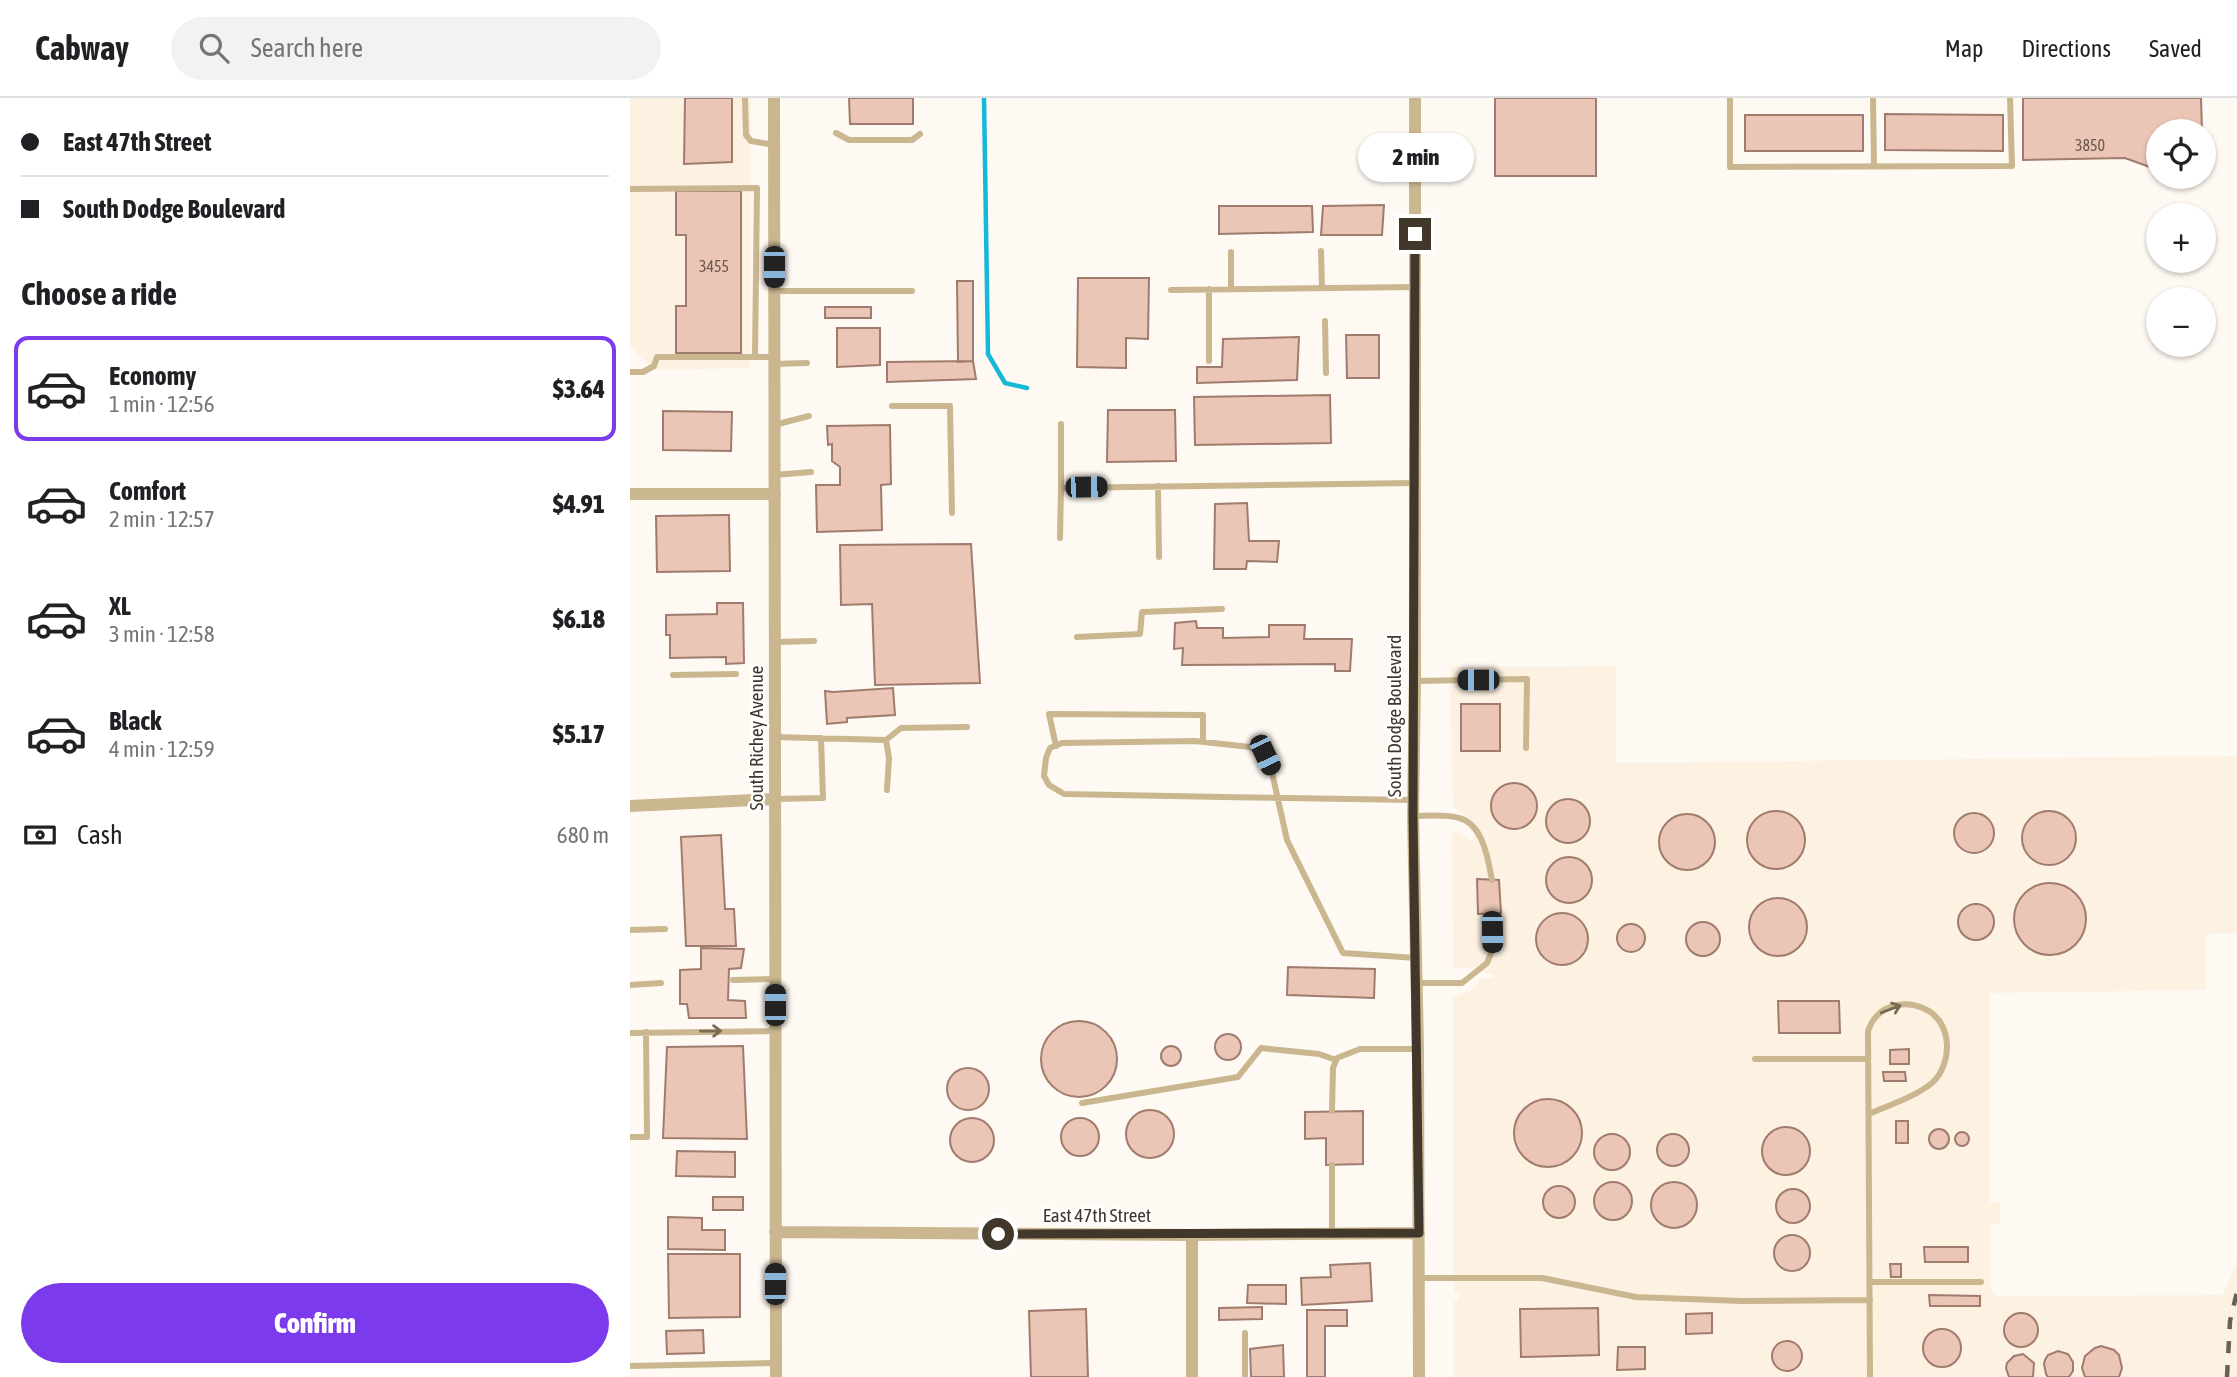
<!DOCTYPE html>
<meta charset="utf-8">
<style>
body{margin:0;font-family:"Asap Condensed",sans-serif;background:#f2f2f2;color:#202124;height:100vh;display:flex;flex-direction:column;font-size:26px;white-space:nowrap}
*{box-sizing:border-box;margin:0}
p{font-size:23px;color:#757577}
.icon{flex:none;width:38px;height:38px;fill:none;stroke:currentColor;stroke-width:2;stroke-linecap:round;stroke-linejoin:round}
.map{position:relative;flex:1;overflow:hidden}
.sheet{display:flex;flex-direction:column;background:#fff;width:630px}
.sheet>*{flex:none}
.hud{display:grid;align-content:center;height:154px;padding:0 21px;background:#fff}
.fabs{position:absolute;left:1516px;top:21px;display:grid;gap:14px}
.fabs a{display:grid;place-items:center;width:70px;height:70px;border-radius:50%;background:#fff;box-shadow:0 2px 5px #0004;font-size:35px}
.end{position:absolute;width:32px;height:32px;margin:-16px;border:9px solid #41372b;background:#fff;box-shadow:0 0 0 4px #fff}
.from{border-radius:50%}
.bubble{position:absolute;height:49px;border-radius:24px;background:#fff;box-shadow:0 2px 5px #0004;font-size:23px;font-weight:800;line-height:49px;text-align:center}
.car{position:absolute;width:21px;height:42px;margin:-21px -10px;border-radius:9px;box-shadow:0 0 5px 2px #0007;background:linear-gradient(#222 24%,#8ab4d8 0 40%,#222 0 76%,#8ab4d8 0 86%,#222 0)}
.hud b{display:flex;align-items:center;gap:24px;height:66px;font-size:26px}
.hud b+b{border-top:2px solid #e0e0e0}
.hud i{width:18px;height:18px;background:#202124}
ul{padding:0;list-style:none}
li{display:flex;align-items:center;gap:21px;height:105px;margin:0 14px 10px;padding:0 7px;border:4px solid transparent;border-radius:14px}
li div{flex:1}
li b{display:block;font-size:26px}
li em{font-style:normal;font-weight:800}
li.on{border-color:#7c3aed}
li>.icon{width:63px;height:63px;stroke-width:1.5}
h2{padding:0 21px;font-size:32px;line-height:84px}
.pay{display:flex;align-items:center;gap:18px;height:77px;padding:0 21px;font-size:26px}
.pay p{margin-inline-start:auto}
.cta{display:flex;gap:14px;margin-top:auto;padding:14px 21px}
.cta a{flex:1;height:80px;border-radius:42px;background:#7c3aed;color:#fff;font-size:28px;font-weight:800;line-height:80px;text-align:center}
header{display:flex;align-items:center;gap:42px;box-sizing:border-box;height:98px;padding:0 35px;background:#fff;border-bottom:2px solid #e0e0e0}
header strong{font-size:33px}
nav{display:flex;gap:38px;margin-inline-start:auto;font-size:24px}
.search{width:490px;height:63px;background:#f2f2f2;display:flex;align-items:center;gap:18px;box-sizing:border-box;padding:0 24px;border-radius:38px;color:#757577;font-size:26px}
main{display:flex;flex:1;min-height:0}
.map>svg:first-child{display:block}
.built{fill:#fdf1e2}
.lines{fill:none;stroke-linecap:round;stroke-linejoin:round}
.stream{stroke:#16b8d8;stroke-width:4.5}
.building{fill:#ebc5b5;stroke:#9f7c6d;stroke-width:2}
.service{stroke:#cab68f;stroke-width:6}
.minor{stroke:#cab68f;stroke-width:12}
.rail{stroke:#696055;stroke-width:4.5;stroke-dasharray:12 12;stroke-linecap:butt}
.oneway{stroke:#786a53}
.route{stroke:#41372b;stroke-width:9}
.labels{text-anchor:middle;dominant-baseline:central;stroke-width:5;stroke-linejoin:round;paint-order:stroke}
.number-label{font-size:16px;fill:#6c5a4e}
.street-label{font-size:19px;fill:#41372b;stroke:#fff}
</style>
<header>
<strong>Cabway</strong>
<div class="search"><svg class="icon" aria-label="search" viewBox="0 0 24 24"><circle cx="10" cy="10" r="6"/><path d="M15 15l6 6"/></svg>Search here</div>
<nav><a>Map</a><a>Directions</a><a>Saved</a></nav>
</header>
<main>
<section class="sheet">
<div class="hud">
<b><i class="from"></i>East 47th Street</b>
<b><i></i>South Dodge Boulevard</b>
</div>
<h2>Choose a ride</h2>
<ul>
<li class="on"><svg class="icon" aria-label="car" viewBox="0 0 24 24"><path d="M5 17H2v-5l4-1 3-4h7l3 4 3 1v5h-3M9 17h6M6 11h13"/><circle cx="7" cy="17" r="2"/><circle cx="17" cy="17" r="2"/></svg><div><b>Economy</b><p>1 min · 12:56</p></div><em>$3.64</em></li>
<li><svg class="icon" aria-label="car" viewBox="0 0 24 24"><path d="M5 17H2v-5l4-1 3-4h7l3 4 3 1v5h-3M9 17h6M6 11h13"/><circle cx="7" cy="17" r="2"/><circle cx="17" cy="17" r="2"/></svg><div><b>Comfort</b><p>2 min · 12:57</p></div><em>$4.91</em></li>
<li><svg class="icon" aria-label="car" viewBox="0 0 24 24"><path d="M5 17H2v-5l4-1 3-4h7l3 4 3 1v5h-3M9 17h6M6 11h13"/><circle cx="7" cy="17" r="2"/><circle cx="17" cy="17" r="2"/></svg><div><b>XL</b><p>3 min · 12:58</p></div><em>$6.18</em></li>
<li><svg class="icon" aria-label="car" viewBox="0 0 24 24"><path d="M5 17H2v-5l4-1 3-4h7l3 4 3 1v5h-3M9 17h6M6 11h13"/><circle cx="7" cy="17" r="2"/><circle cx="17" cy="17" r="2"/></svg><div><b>Black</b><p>4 min · 12:59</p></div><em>$5.17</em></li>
</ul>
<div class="pay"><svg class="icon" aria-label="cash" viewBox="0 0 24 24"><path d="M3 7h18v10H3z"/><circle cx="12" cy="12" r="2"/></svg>Cash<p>680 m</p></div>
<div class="cta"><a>Confirm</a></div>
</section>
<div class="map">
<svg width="1607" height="1279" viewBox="0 0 1607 1279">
<rect width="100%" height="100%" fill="#fff9f3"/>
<!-- built -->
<path class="built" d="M0,0H121L120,270L23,272L0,248Z
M986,568V665L1607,658V835L1576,836V892L1359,895L1360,1105H1370V1125L1360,1126L1361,1194L1367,1198L1593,1197L1607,1164V1279H824V1203H829V1194H824L823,900L840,893L851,881L864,880V877L839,870H823L822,735H828L841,743L849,729L823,708L820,569Z"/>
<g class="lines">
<!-- stream -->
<path class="stream" d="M354,0L358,256L375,285L397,290"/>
</g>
<!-- building -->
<path class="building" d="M55,0H102V64L54,66Z
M219,0H283V26H220Z
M865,0H966V78H865Z
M1393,0H1571L1572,33H1528V72L1495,60L1393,62Z
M1255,16L1373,17V53L1255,52Z
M1115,17H1233V53H1115Z
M46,93H111V255H46V208H56V137H46Z
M754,107L752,137H691L693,108Z
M589,108H682L683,134L589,136Z
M448,180H519L518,241L496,240V270L447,269Z
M327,183H343V263L328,264Z
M195,209H241V220H195Z
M207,230H250V267L207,269Z
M716,237H749V280H717Z
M669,239L667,282L567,285V269H592L593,241Z
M343,263L346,281L257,284V264Z
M700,297L701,345L565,347L564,299Z
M478,312H545L546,363L477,364Z
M33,313L102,314L101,353L33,352Z
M260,327L261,386L251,387L252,432L187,434L186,387H210V369L202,363V346L198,347L197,328Z
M617,405L619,443H649L647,464L617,463L616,471H584L585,406Z
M96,417H99L100,473L27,474L26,418Z
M341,446L350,585L245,587L242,506L211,507L210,447Z
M87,505H113L114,565L96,566V559L40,560V537H36V517L87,516Z
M566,523L567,530H593V540L639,539V527H675L674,541H722L720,573H705V566L552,567L553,550L544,551L545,525Z
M263,590L265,617L217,620V624L197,626L195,593L203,594Z
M831,606H870V653H831Z
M861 708a23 23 0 1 1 46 0a23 23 0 1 1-46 0Z
M916 723a22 22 0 1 1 44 0a22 22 0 1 1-44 0Z
M1392 740a27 27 0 1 1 54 0a27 27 0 1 1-54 0Z
M1117 742a29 29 0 1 1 58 0a29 29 0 1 1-58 0Z
M1324 735a20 20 0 1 1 40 0a20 20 0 1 1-40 0Z
M1029 744a28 28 0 1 1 56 0a28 28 0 1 1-56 0Z
M91,737L95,811H104L106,848H56L51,739Z
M916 782a23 23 0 1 1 46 0a23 23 0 1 1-46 0Z
M847,781L869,782L871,815L848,816Z
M1384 821a36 36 0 1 1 72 0a36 36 0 1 1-72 0Z
M1119 829a29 29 0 1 1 58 0a29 29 0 1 1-58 0Z
M1328 824a18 18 0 1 1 36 0a18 18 0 1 1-36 0Z
M906 841a26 26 0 1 1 52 0a26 26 0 1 1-52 0Z
M1056 841a17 17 0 1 1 34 0a17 17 0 1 1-34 0Z
M987 840a14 14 0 1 1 28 0a14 14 0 1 1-28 0Z
M71,850L114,851L111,870L99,871L98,902L115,903L116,920H59L57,906H50V872L71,871Z
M658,869L745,871L744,900L657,897Z
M1148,903H1209L1210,935H1149Z
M411 961a38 38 0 1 1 76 0a38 38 0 1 1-76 0Z
M585 949a13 13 0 1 1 26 0a13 13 0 1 1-26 0Z
M531 958a10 10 0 1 1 20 0a10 10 0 1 1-20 0Z
M113,948L117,1041L33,1040L37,949Z
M1279,951V966H1260V952Z
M317 991a21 21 0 1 1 42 0a21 21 0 1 1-42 0Z
M1253,974H1275L1276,983H1254Z
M884 1035a34 34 0 1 1 68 0a34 34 0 1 1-68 0Z
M496 1036a24 24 0 1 1 48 0a24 24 0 1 1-48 0Z
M733,1013V1066L696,1067V1040L675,1041V1014Z
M320 1042a22 22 0 1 1 44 0a22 22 0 1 1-44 0Z
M431 1039a19 19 0 1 1 38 0a19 19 0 1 1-38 0Z
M1266,1023H1278V1045H1266Z
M1132 1053a24 24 0 1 1 48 0a24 24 0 1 1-48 0Z
M1299 1041a10 10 0 1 1 20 0a10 10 0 1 1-20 0Z
M1325 1041a7 7 0 1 1 14 0a7 7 0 1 1-14 0Z
M1027 1052a16 16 0 1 1 32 0a16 16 0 1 1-32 0Z
M964 1054a18 18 0 1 1 36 0a18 18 0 1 1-36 0Z
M47,1053L105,1054V1079L46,1078Z
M964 1103a19 19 0 1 1 38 0a19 19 0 1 1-38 0Z
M1021 1107a23 23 0 1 1 46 0a23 23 0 1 1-46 0Z
M913 1104a16 16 0 1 1 32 0a16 16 0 1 1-32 0Z
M1146 1108a17 17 0 1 1 34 0a17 17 0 1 1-34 0Z
M83,1099H113V1112H83Z
M38,1119L72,1120V1132H95V1152L38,1151Z
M1144 1155a18 18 0 1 1 36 0a18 18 0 1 1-36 0Z
M1294,1149H1338V1164H1295Z
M38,1156H110V1219L39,1220Z
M740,1165L742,1203L672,1207L671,1180L701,1179L700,1167Z
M1260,1166H1271V1179H1261Z
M618,1187H656V1206L617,1205Z
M1299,1197L1350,1198V1208H1300Z
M632,1209V1221L589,1222V1210Z
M968,1210L969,1257L891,1259L890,1211Z
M456,1211L458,1279H401L399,1213Z
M677,1212H717V1228H695V1279H677Z
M1082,1215V1235L1056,1236V1216Z
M1374 1232a17 17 0 1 1 34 0a17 17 0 1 1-34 0Z
M1293 1250a19 19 0 1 1 38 0a19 19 0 1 1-38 0Z
M73,1232L74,1255L37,1256L36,1233Z
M1142 1258a15 15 0 1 1 30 0a15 15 0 1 1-30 0Z
M653,1247L654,1279H621L620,1251Z
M1471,1248L1484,1252L1489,1257L1492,1270L1489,1279H1455L1452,1270L1455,1258L1465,1250Z
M988,1249H1015V1271L987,1272Z
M1428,1253L1438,1256L1443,1264V1273L1439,1279H1418L1416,1276L1414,1266L1415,1262L1418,1257Z
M1393,1256L1404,1265L1403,1279H1379L1376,1270L1377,1265L1384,1258Z"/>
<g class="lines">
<!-- service -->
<path class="service" d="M115,0L116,37L121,43L144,47
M1100,0V69L1382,68L1380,0
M1243,0L1244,68
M206,35L219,42H282L290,36
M784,57L832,56
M0,91L127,90L125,259
M691,153L692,190
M601,154V191
M579,191V263
M541,192L785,189
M144,193H282
M695,223L696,275
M144,266L177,265
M0,274H13L24,268L27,259H144
M262,308H320L322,415
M431,326V390L785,385
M144,327L179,318
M144,377L181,374
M528,388L529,459
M430,440L431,390
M447,539L510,536L512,514L592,511
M145,544L184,543
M43,577L106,576
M785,583L897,581L896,650
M145,639L256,642L259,660L257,692
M256,642L271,630L337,629
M426,648L419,616L573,617V644
M145,701L193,700L191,640
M783,702C667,701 550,698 434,696L419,687L414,678L416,660L420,650L432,645L565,643L620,649L635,657L641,670L657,742L713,855L786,860
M783,718C797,718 816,716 829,720C853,726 858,761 862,782
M0,832L35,831
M103,882L145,881
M786,885H832L857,865L862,853V816
M0,887L31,885
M0,935L145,933
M1125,961H1238
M452,1005L608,979L631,950L689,956L706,962
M702,1013L703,970L707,960L730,951H788
M1239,1016C1259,1007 1285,999 1302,985C1323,966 1323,924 1295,911C1271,900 1246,909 1238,933L1240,1279
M0,1039H17L16,934
M702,1067V1136
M789,1180H912L1006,1199L1111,1203L1240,1202
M1240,1184H1351
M615,1235V1279
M0,1268L145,1265"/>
<!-- minor -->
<path class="minor" d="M144,0L146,1279
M785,0V583L783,718L788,951L789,1279
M0,396H145
M0,708L145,701
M145,1134L562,1137L789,1135
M562,1279V1137"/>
<!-- rail -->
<path class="rail" d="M1597,1279L1600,1223L1607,1194"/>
</g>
<!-- one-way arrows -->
<defs><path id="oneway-shaft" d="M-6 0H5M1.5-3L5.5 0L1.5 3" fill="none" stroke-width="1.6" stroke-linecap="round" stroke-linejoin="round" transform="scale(1.75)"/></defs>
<g class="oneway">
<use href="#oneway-shaft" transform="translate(1261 911) rotate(-21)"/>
<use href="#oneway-shaft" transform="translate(81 933) rotate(-1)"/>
</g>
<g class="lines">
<!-- route -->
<path class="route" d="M368,1136L789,1135L783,718L785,136"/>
</g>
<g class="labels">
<!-- number labels -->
<g class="number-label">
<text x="1460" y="47">3850</text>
<text x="84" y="168">3455</text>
</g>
<!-- street labels -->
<g class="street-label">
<text transform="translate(764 618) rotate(-90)">South Dodge Boulevard</text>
<text transform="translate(126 640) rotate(-90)">South Richey Avenue</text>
<text x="467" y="1117">East 47th Street</text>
</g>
</g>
</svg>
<div class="fabs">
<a><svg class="icon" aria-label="locate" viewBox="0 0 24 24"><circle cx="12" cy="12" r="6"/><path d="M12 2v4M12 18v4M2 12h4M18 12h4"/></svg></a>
<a>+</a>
<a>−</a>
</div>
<i class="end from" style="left:368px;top:1136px"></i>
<i class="end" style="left:785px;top:136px"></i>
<div class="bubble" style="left:728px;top:35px;width:116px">2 min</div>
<i class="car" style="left:144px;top:169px;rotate:180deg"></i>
<i class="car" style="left:456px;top:389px;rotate:89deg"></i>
<i class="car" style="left:848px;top:582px;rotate:270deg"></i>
<i class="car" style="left:635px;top:657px;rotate:155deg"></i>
<i class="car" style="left:862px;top:834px;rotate:179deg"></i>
<i class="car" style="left:145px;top:907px;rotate:0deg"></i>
<i class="car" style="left:145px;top:1186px;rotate:0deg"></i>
</div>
</main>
